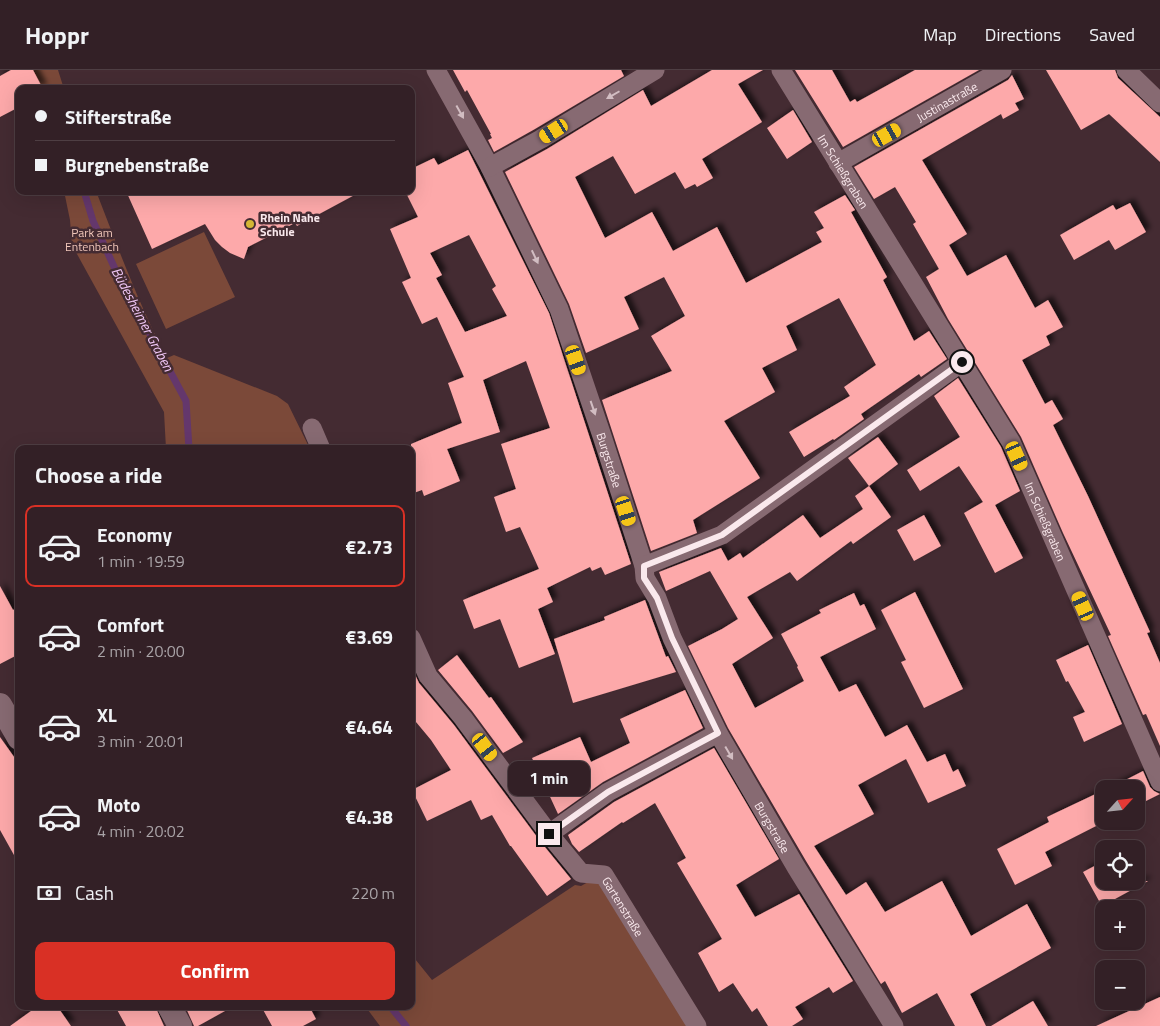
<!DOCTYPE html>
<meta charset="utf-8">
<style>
body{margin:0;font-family:"Titillium Web",sans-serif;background:#3e2d32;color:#f1f3f6;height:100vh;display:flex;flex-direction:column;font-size:19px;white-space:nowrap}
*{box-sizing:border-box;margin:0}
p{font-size:16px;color:#a9a3a7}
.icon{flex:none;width:28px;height:28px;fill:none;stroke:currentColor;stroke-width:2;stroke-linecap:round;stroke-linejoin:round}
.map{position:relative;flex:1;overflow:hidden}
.panel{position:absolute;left:15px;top:375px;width:400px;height:565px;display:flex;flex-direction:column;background:#332026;border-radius:10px;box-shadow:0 5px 20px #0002,0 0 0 1px #4e3e43}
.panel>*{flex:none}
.hud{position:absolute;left:15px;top:15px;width:400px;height:110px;border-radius:10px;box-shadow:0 5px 20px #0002,0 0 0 1px #4e3e43;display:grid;align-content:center;height:110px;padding:0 20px;background:#332026}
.needle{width:32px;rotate:63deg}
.tools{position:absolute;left:1095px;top:710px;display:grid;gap:10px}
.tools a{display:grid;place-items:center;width:50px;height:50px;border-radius:10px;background:#332026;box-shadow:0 5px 20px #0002,0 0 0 1px #4e3e43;font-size:25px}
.end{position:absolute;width:22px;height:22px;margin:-11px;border:6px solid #fae9ed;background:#111;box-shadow:0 0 0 2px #111}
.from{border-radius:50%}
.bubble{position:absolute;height:35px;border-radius:10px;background:#332026;box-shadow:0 5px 20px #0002,0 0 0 1px #4e3e43;font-size:16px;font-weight:700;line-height:35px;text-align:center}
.car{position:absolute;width:15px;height:30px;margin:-15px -8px;border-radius:6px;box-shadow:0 0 4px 1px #0007;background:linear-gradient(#f5c518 24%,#345 0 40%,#f5c518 0 76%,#345 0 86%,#f5c518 0)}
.hud b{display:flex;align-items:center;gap:18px;height:48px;font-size:19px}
.hud b+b{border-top:1px solid #4e3e43}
.hud i{width:12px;height:12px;background:#f1f3f6}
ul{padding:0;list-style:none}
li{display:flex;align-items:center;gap:15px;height:82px;margin:0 10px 8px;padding:0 10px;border:2px solid transparent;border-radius:10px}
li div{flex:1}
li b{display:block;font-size:19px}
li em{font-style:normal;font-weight:700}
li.on{border-color:#d93025}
li>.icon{width:45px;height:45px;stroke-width:1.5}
h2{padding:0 20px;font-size:22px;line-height:60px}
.pay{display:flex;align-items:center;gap:12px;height:55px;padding:0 20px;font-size:19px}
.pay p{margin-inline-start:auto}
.action{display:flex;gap:10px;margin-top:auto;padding:10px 20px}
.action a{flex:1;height:58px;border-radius:10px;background:#d93025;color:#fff;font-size:20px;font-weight:700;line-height:58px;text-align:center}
header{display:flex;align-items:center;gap:30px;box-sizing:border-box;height:70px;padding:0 25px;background:#332026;border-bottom:1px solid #4e3e43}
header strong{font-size:24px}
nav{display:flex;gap:28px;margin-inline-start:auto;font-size:18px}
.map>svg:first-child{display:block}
.green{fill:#7b4939}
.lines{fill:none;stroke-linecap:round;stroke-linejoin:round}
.stream{stroke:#64376c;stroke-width:7}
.building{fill:#fda9aa;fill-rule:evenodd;filter:url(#shadow)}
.minor{stroke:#876a72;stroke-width:19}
.tertiary{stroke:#876a72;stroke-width:24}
.oneway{fill:#d2bdc2}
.route{stroke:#fae9ed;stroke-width:6}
.poi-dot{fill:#d4b635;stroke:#442b32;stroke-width:2}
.labels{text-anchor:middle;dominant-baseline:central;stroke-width:5;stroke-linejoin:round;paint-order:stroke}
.street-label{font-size:12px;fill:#fae9ed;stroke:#442b32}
.poi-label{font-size:12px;font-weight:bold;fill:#fae9ed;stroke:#442b32;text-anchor:start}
.park-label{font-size:12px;fill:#f1c7ba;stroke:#442b32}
.water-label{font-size:14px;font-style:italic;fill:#f0c7f6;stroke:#442b32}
</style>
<header>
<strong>Hoppr</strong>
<nav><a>Map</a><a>Directions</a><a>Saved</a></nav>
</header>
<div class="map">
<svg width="1160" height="956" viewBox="0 0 1160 956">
<defs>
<filter id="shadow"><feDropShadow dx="4.5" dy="-4.5" stdDeviation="2.5" flood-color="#0009"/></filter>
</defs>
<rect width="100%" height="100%" fill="#442b32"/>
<!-- green -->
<path class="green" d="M33,0H58L64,19H43Z
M64,121H96C118,178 139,235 167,288L174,285L277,326L288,334L310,379H166L164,342L72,175L70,150Z
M204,162L235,227L166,259L136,194Z
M588,812L604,813L689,956H380L365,936H411V884L432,910L575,815L581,816Z"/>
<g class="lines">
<!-- stream -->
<path class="stream" d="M84,121L93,151L116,201L186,331L189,379
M390,936L406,956"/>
</g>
<!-- building -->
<path class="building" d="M11,0H33L43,19H19V37L0,47V6Z
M453,0H621L624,6L535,59L494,82L488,70L492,68L490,64H491L467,20L465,22Z
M712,0H763L738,14L762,52L702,89L713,108L697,117L695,114L685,119L675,102L635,124L613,86L575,107L605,168L652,142L673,181L717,157L746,213L822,172L816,162L824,158L814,142L845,125L855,140L851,142L887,207L883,210L914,271L929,261L947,289L921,307L919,304L861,344L864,349L834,370L833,369L804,387L789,362L850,326L844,317L876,295L839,228L786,256L797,280L762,298L775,322L724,351L760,408L693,450L697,463L651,481L602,330L672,301L651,266L685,246L664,207L624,227L639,259L586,283L569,234L505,102L547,79L643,20L651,36Z
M795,0H832L850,32L855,29L857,32L915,0H979L843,77Z
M1046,0H1115L1118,8L1160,47V92L1109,44L1081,60Z
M1012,5L1024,29L1015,33L1019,40L1003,49L1001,44L922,90L967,164L949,175L967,206L1006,185L1035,238L1048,230L1063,257L1046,266L1050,275L1022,290L1045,334L1052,330L1063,349L1053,355L1088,426L1150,562L1147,563L1160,593V676L1146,644L1143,645L1108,566L1111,565L1063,463L1021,367L948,249L926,207L939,199L913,154L916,152L895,117L874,129L854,97L1008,10Z
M793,40L812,72L787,89L767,58Z
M468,80L549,243L631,494L605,505L601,497L592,501L590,497L547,518L553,532L538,539L555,584L519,598L500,549L474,559L463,530L539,499L520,457L506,462L494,427L516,419L501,374L550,358L526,291L483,310L500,362L447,379L460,411L424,426L422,420L411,424V374L462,353L448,313L464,307L437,247L422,254L402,212L411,208L390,159L418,147L405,121H411V99L434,88L438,95ZM469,165L496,216L492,219L507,246L465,262L436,208L442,205L430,183Z
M126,121H362L297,156L295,153L248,177L244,189L230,183L222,177L215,170L205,154L152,179Z
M1130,133L1146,162L1115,180L1109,170L1074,190L1060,165L1113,135L1116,140Z
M958,308L1001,377L1020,421L995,435L1023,488L995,503L964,443L983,432L959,396L920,421L907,400L960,367L934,326Z
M878,367L898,394L869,416L848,388Z
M869,416L891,447L853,474L851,471L797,511L790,502L747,527L773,568L732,594L755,638L804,611L797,597L798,596L781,564L821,543L819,540L854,523L860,536L864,534L876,559L820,587L839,622L856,614L885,667L907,655L927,692L945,684L953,702L958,699L966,716L928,733L906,689L858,715L874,744L814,776L846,825L866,812L885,842L942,811L971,866L1027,834L1051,878L970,924L986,956H955L937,923L902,943L885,911L881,914L806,791L728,658L688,576L722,559L738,549L710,501L666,521L659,502L721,478L728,491L740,483L743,488L803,445L820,468L863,439L855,426Z
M924,445L941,476L914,491L897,460Z
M0,516L13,540L19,537V584L0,594Z
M915,522L963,619L924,638L901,592L906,590L881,540Z
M645,530L666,587L668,586L676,602L573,633L554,569L605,550L604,547Z
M1088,575L1122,654L1084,672L1073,647L1085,642L1068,611L1066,612L1056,590Z
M457,585L489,628L491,627L523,672L503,683L472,641L438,600Z
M411,596L419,613L454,655L540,771L571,809L547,826L511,776H510L492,745L481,750L471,730L427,751L412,720L451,700L431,670L411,646Z
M685,620L703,658L603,712L558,744L532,688L580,667L591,692L630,673L620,649Z
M0,667L19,694V794L0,760Z
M714,678L779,789L736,815L755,847L799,824L853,911L833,923L829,917L795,937L803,949L792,956H768L757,938L752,942L733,913L719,922L698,883L722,869L677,793L686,788L655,733L623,753L622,752L579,782L572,774L568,765L614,732Z
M1143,701L1150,717L1154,721L1160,724L1136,736V719H1108Z
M1104,720V752L1045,782L1052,796L1015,815L997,779L1049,752L1047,747Z
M1104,791V811H1148L1104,835V840L1083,802Z
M1160,927V956H1096Z
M1033,931L1048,956H991Z
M38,936H57L71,956H10Z
M115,936H155L164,956H126Z
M185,936H234L198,956H194Z
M261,936H309L316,949L303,956H272Z"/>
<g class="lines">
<!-- minor -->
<g class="minor">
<path id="s1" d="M436,0L490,97L559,239L602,366L644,496L645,508L657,528L672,568L718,663L796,797L894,956"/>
<path id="s2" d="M781,0L1011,372L1160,712"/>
<path d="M1126,0L1160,33"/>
<path id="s3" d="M838,93L1002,0"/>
<path d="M490,97L541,69L655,0"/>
<path d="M312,358L321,379"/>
<path d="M644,496L722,465L962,292"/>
<path id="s4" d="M411,568L428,606L463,648L549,764L581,803L604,805L697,956"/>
<path d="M549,764L608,722L718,663"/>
</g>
<!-- tertiary -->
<path class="tertiary" d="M0,635L19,668
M169,936L180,956"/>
</g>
<!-- one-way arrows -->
<defs><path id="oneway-solid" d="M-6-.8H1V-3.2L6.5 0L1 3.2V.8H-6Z" transform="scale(1.25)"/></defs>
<g class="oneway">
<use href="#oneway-solid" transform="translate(613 25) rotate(150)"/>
<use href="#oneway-solid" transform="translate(460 42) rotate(61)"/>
<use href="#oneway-solid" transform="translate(535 187) rotate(65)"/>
<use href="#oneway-solid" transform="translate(593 338) rotate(71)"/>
<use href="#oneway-solid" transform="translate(729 683) rotate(60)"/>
</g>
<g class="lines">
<!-- route -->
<path class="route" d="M549,764L608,722L718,663L672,568L657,528L644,508V496L722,465L962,292"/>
</g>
<!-- markers -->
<circle class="poi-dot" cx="250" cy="154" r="5"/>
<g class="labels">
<!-- street labels -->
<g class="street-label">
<text stroke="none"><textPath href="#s3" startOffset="125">Justinastraße</textPath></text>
<text stroke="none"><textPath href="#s2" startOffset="119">Im Schießgraben</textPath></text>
<text stroke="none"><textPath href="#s1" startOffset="428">Burgstraße</textPath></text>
<text stroke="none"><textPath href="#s2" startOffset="524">Im Schießgraben</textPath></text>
<text stroke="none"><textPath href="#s1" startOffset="832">Burgstraße</textPath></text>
<text stroke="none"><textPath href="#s4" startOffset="351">Gartenstraße</textPath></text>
</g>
<!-- poi labels -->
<g class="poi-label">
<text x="260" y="147">Rhein Nahe<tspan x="260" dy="14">Schule</tspan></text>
</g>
<!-- park labels -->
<g class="park-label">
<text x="92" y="162">Park am<tspan x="92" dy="14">Entenbach</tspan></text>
</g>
<!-- water labels -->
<g class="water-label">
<text transform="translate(143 249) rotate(62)">Büdesheimer Graben</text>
</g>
</g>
</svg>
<div class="tools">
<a><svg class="needle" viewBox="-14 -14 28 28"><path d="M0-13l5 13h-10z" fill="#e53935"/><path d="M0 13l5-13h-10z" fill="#a9a3a7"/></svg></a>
<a><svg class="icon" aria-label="locate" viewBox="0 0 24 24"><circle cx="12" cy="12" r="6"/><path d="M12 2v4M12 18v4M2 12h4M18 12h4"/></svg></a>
<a>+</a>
<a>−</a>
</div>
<i class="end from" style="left:962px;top:292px"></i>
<i class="end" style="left:549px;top:764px"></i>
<div class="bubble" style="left:508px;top:691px;width:82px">1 min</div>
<i class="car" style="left:554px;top:61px;rotate:238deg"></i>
<i class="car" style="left:887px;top:65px;rotate:61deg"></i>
<i class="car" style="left:576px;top:290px;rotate:161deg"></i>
<i class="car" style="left:1017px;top:386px;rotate:156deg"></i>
<i class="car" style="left:626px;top:441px;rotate:162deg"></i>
<i class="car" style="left:1083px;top:536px;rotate:336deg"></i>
<i class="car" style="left:485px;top:677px;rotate:143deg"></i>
<div class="hud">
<b><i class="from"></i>Stifterstraße</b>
<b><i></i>Burgnebenstraße</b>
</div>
<section class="panel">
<h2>Choose a ride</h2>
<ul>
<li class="on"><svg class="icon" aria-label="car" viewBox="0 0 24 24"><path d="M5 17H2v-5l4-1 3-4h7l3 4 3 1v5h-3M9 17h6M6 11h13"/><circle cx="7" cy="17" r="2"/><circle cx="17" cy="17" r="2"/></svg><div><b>Economy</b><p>1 min · 19:59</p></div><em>€2.73</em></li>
<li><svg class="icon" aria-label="car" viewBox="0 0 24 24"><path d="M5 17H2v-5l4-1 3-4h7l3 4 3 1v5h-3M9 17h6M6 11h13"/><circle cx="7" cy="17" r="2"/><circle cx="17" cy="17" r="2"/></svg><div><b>Comfort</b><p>2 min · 20:00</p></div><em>€3.69</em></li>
<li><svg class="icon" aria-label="car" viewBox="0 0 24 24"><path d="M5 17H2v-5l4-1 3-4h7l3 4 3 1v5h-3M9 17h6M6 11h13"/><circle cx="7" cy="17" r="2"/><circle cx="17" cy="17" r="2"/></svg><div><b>XL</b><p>3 min · 20:01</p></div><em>€4.64</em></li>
<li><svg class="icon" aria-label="car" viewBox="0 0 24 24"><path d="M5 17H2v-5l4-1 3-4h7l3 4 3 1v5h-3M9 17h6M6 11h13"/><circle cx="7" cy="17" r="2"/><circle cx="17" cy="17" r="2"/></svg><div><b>Moto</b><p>4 min · 20:02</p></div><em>€4.38</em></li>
</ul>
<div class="pay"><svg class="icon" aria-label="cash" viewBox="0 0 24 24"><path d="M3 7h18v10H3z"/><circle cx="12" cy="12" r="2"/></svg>Cash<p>220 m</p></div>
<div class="action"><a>Confirm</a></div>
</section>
</div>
